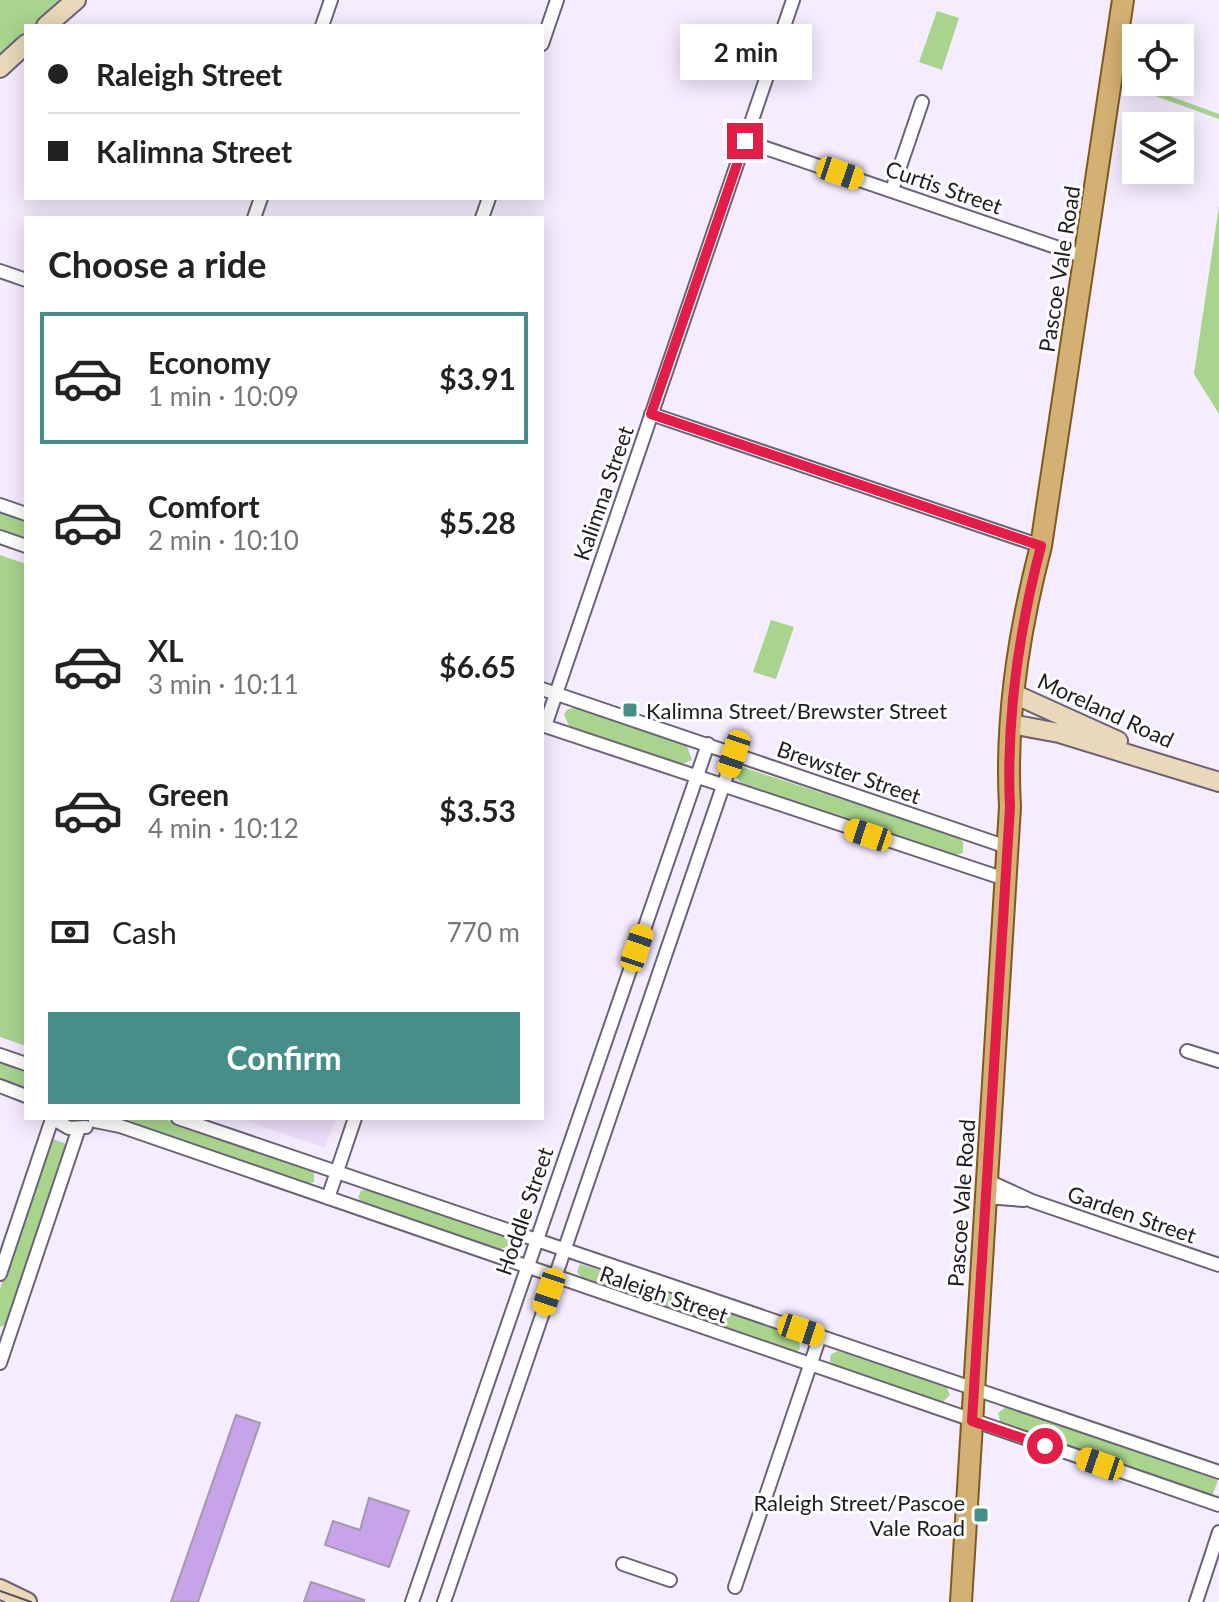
<!DOCTYPE html>
<meta charset="utf-8">
<style>
body{margin:0;font-family:Lato,sans-serif;background:#f6f6f6;color:#222;height:100vh;display:flex;flex-direction:column;font-size:30px;white-space:nowrap}
*{box-sizing:border-box;margin:0}
p{font-size:26px;color:#767676}
.icon{flex:none;width:44px;height:44px;fill:none;stroke:currentColor;stroke-width:2;stroke-linecap:round;stroke-linejoin:round}
.map{position:relative;flex:1;overflow:hidden}
.details{position:absolute;left:24px;top:216px;width:520px;height:904px;display:flex;flex-direction:column;background:#fff;border-radius:0px;box-shadow:0 4px 20px #0003}
.details>*{flex:none}
.banner{position:absolute;left:24px;top:24px;width:520px;height:176px;border-radius:0px;box-shadow:0 4px 20px #0003;display:grid;align-content:center;height:176px;padding:0 24px;background:#fff}
.controls{position:absolute;left:1122px;top:24px;display:grid;gap:16px}
.controls a{display:grid;place-items:center;width:72px;height:72px;border-radius:0px;background:#fff;box-shadow:0 4px 20px #0003;font-size:40px}
.end{position:absolute;width:36px;height:36px;margin:-18px;border:10px solid #e11d48;background:#fff;box-shadow:0 0 0 4px #fff}
.from{border-radius:50%}
.bubble{position:absolute;height:56px;border-radius:0px;background:#fff;box-shadow:0 4px 20px #0003;font-size:26px;font-weight:700;line-height:56px;text-align:center}
.car{position:absolute;width:24px;height:48px;margin:-24px -12px;border-radius:10px;box-shadow:0 0 6px 2px #0007;background:linear-gradient(#f5c518 24%,#345 0 40%,#f5c518 0 76%,#345 0 86%,#f5c518 0)}
.banner b{display:flex;align-items:center;gap:28px;height:76px;font-size:30px}
.banner b+b{border-top:2px solid #e0e0e0}
.banner i{width:20px;height:20px;background:#222}
ul{padding:0;list-style:none}
li{display:flex;align-items:center;gap:24px;height:132px;margin:0 16px 12px;padding:0 8px;border:4px solid transparent;border-radius:0px}
li div{flex:1}
li b{display:block;font-size:30px}
li em{font-style:normal;font-weight:700}
li.current{border-color:#488e88}
li>.icon{width:72px;height:72px;stroke-width:1.5}
h2{padding:0 24px;font-size:36px;line-height:96px}
.pay{display:flex;align-items:center;gap:20px;height:88px;padding:0 24px;font-size:30px}
.pay p{margin-inline-start:auto}
.button{display:flex;gap:16px;margin-top:auto;padding:16px 24px}
.button a{flex:1;height:92px;border-radius:0px;background:#488e88;color:#fff;font-size:32px;font-weight:700;line-height:92px;text-align:center}
.map>svg:first-child{display:block}
.built{fill:#ecdefb}
.green{fill:#a8d48e}
.building{fill:#c7a4ea;stroke:#a399ae;stroke-width:2}
.lines{fill:none;stroke-linecap:round;stroke-linejoin:round}
.street-casing{stroke:#6c6276;stroke-width:16}
.secondary-casing{stroke:#6c6276;stroke-width:22}
.primary-casing{stroke:#815a1b;stroke-width:24}
.street{stroke:#fff;stroke-width:12}
.secondary{stroke:#e9d8b9;stroke-width:18}
.primary{stroke:#d3b073;stroke-width:20}
.tram{stroke:#55505b;stroke-width:2}
.route{stroke:#e11d48;stroke-width:10}
.poi-dot{fill:#488e88;stroke:#fefefe;stroke-width:3}
.labels{text-anchor:middle;dominant-baseline:central;stroke-width:6;stroke-linejoin:round;paint-order:stroke}
.street-label{font-size:22px;fill:#1f1b23;stroke:#fefefe}
.poi-label{font-size:22px;fill:#1f1b23;stroke:#fefefe;text-anchor:start}
</style>
<div class="map">
<svg width="1219" height="1602" viewBox="0 0 1219 1602">
<rect width="100%" height="100%" fill="#f5ecff"/>
<!-- built -->
<path class="built" d="M238,1118H336L325,1148Z"/>
<!-- green -->
<path class="green" d="M0,0H62L34,26H26V33L0,57Z
M937,11L959,18L942,70L919,62Z
M1134,83L1219,114V119L1133,88Z
M1219,206V414L1194,374Z
M0,511L26,520V540L0,531Z
M0,555L26,564V1046L0,1037Z
M771,620L794,627L776,679L753,672Z
M577,708L687,746L692,760L682,764L569,726L564,714L568,709Z
M742,767L957,837L963,842V853L952,856L743,785L735,776Z
M0,1060L26,1069V1091L0,1082Z
M116,1118H161L314,1169V1182L306,1184Z
M53,1139L69,1145L8,1324L0,1327V1289Z
M370,1187L504,1233L509,1242L507,1247L497,1250L362,1203L358,1197L361,1191Z
M580,1264L798,1334L800,1349L793,1353L582,1278L577,1272Z
M838,1351L946,1386L950,1395L942,1403L835,1367L830,1361L831,1354Z
M1007,1406L1218,1480L1212,1497L1001,1424L998,1413Z"/>
<!-- building -->
<path class="building" d="M236,1415L260,1423L198,1602H171Z
M369,1498L409,1511L389,1567L325,1545L333,1521L360,1530Z
M311,1582L364,1600V1602H304Z"/>
<g class="lines">
<defs>
<path id="street" d="M322,26L331,0
M542,44L557,0
M745,141L1085,257
M892,190L922,102
M254,218L261,198
M482,218L489,198
M0,271L26,280
M651,414L1041,546
M0,505L26,514
M0,537L26,546
M542,689L1007,847
M542,725L1005,879
M545,726L793,0
M1187,1051L1219,1061
M0,1055L26,1064
M0,1086L26,1096
M52,1118L69,1128L86,1127
M178,1118L1219,1472
M95,1121L120,1126L1219,1505
M986,1180L1032,1201L1219,1265
M986,1197L1024,1200
M328,1198L355,1118
M0,1274L52,1119
M0,1363L79,1128
M623,1564L670,1580
M735,1587L820,1336
M412,1602L708,744
M444,1602L734,754
M1196,1602L1219,1532"/>
<path id="secondary" d="M46,26L76,0
M0,68L26,44
M1014,694L1118,741
M1011,724L1059,733L1219,782
M0,1589L27,1602"/>
<path id="primary" d="M961,1602L1010,807C1005,720 1019,630 1041,546L1123,0"/>
</defs>
<!-- street casing -->
<use href="#street" class="street-casing"/>
<!-- secondary casing -->
<use href="#secondary" class="secondary-casing"/>
<!-- primary casing -->
<use href="#primary" class="primary-casing"/>
<!-- street -->
<use href="#street" class="street"/>
<!-- secondary -->
<use href="#secondary" class="secondary"/>
<!-- primary -->
<use href="#primary" class="primary"/>
<!-- tram -->
<path class="tram" d="M0,1591L31,1602"/>
</g>
<g class="lines">
<!-- route -->
<path class="route" d="M745,141L651,414L1041,546C1019,630 1006,720 1010,807L972,1421L1045,1446"/>
</g>
<!-- markers -->
<g class="poi-dot">
<rect x="622" y="702" width="16" height="16" rx="4"/>
<rect x="973" y="1507" width="16" height="16" rx="4"/>
</g>
<g class="labels">
<!-- street labels -->
<g class="street-label">
<text transform="translate(944 187) rotate(19)">Curtis Street</text>
<text transform="translate(1059 269) rotate(-81)">Pascoe Vale Road</text>
<text transform="translate(603 493) rotate(-71)">Kalimna Street</text>
<text transform="translate(1106 710) rotate(25)">Moreland Road</text>
<text transform="translate(849 772) rotate(19)">Brewster Street</text>
<text transform="translate(961 1203) rotate(-86)">Pascoe Vale Road</text>
<text transform="translate(524 1211) rotate(-71)">Hoddle Street</text>
<text transform="translate(1132 1214) rotate(19)">Garden Street</text>
<text transform="translate(664 1294) rotate(19)">Raleigh Street</text>
</g>
<!-- poi labels -->
<g class="poi-label">
<text x="646" y="710">Kalimna Street/Brewster Street</text>
<text x="965" y="1502" text-anchor="end">Raleigh Street/Pascoe<tspan x="965" dy="25">Vale Road</tspan></text>
</g>
</g>
</svg>
<div class="controls">
<a><svg class="icon" aria-label="locate" viewBox="0 0 24 24"><circle cx="12" cy="12" r="6"/><path d="M12 2v4M12 18v4M2 12h4M18 12h4"/></svg></a>
<a><svg class="icon" aria-label="layers" viewBox="0 0 24 24"><path d="M12 4l9 5-9 5-9-5zM3 14l9 5 9-5"/></svg></a>
</div>
<i class="end from" style="left:1045px;top:1446px"></i>
<i class="end" style="left:745px;top:141px"></i>
<div class="bubble" style="left:680px;top:24px;width:132px">2 min</div>
<i class="car" style="left:840px;top:173px;rotate:109deg"></i>
<i class="car" style="left:734px;top:754px;rotate:199deg"></i>
<i class="car" style="left:868px;top:835px;rotate:288deg"></i>
<i class="car" style="left:637px;top:948px;rotate:19deg"></i>
<i class="car" style="left:549px;top:1292px;rotate:198deg"></i>
<i class="car" style="left:801px;top:1330px;rotate:108deg"></i>
<i class="car" style="left:1100px;top:1464px;rotate:289deg"></i>
<div class="banner">
<b><i class="from"></i>Raleigh Street</b>
<b><i></i>Kalimna Street</b>
</div>
<section class="details">
<h2>Choose a ride</h2>
<ul>
<li class="current"><svg class="icon" aria-label="car" viewBox="0 0 24 24"><path d="M5 17H2v-5l4-1 3-4h7l3 4 3 1v5h-3M9 17h6M6 11h13"/><circle cx="7" cy="17" r="2"/><circle cx="17" cy="17" r="2"/></svg><div><b>Economy</b><p>1 min · 10:09</p></div><em>$3.91</em></li>
<li><svg class="icon" aria-label="car" viewBox="0 0 24 24"><path d="M5 17H2v-5l4-1 3-4h7l3 4 3 1v5h-3M9 17h6M6 11h13"/><circle cx="7" cy="17" r="2"/><circle cx="17" cy="17" r="2"/></svg><div><b>Comfort</b><p>2 min · 10:10</p></div><em>$5.28</em></li>
<li><svg class="icon" aria-label="car" viewBox="0 0 24 24"><path d="M5 17H2v-5l4-1 3-4h7l3 4 3 1v5h-3M9 17h6M6 11h13"/><circle cx="7" cy="17" r="2"/><circle cx="17" cy="17" r="2"/></svg><div><b>XL</b><p>3 min · 10:11</p></div><em>$6.65</em></li>
<li><svg class="icon" aria-label="car" viewBox="0 0 24 24"><path d="M5 17H2v-5l4-1 3-4h7l3 4 3 1v5h-3M9 17h6M6 11h13"/><circle cx="7" cy="17" r="2"/><circle cx="17" cy="17" r="2"/></svg><div><b>Green</b><p>4 min · 10:12</p></div><em>$3.53</em></li>
</ul>
<div class="pay"><svg class="icon" aria-label="cash" viewBox="0 0 24 24"><path d="M3 7h18v10H3z"/><circle cx="12" cy="12" r="2"/></svg>Cash<p>770 m</p></div>
<div class="button"><a>Confirm</a></div>
</section>
</div>
